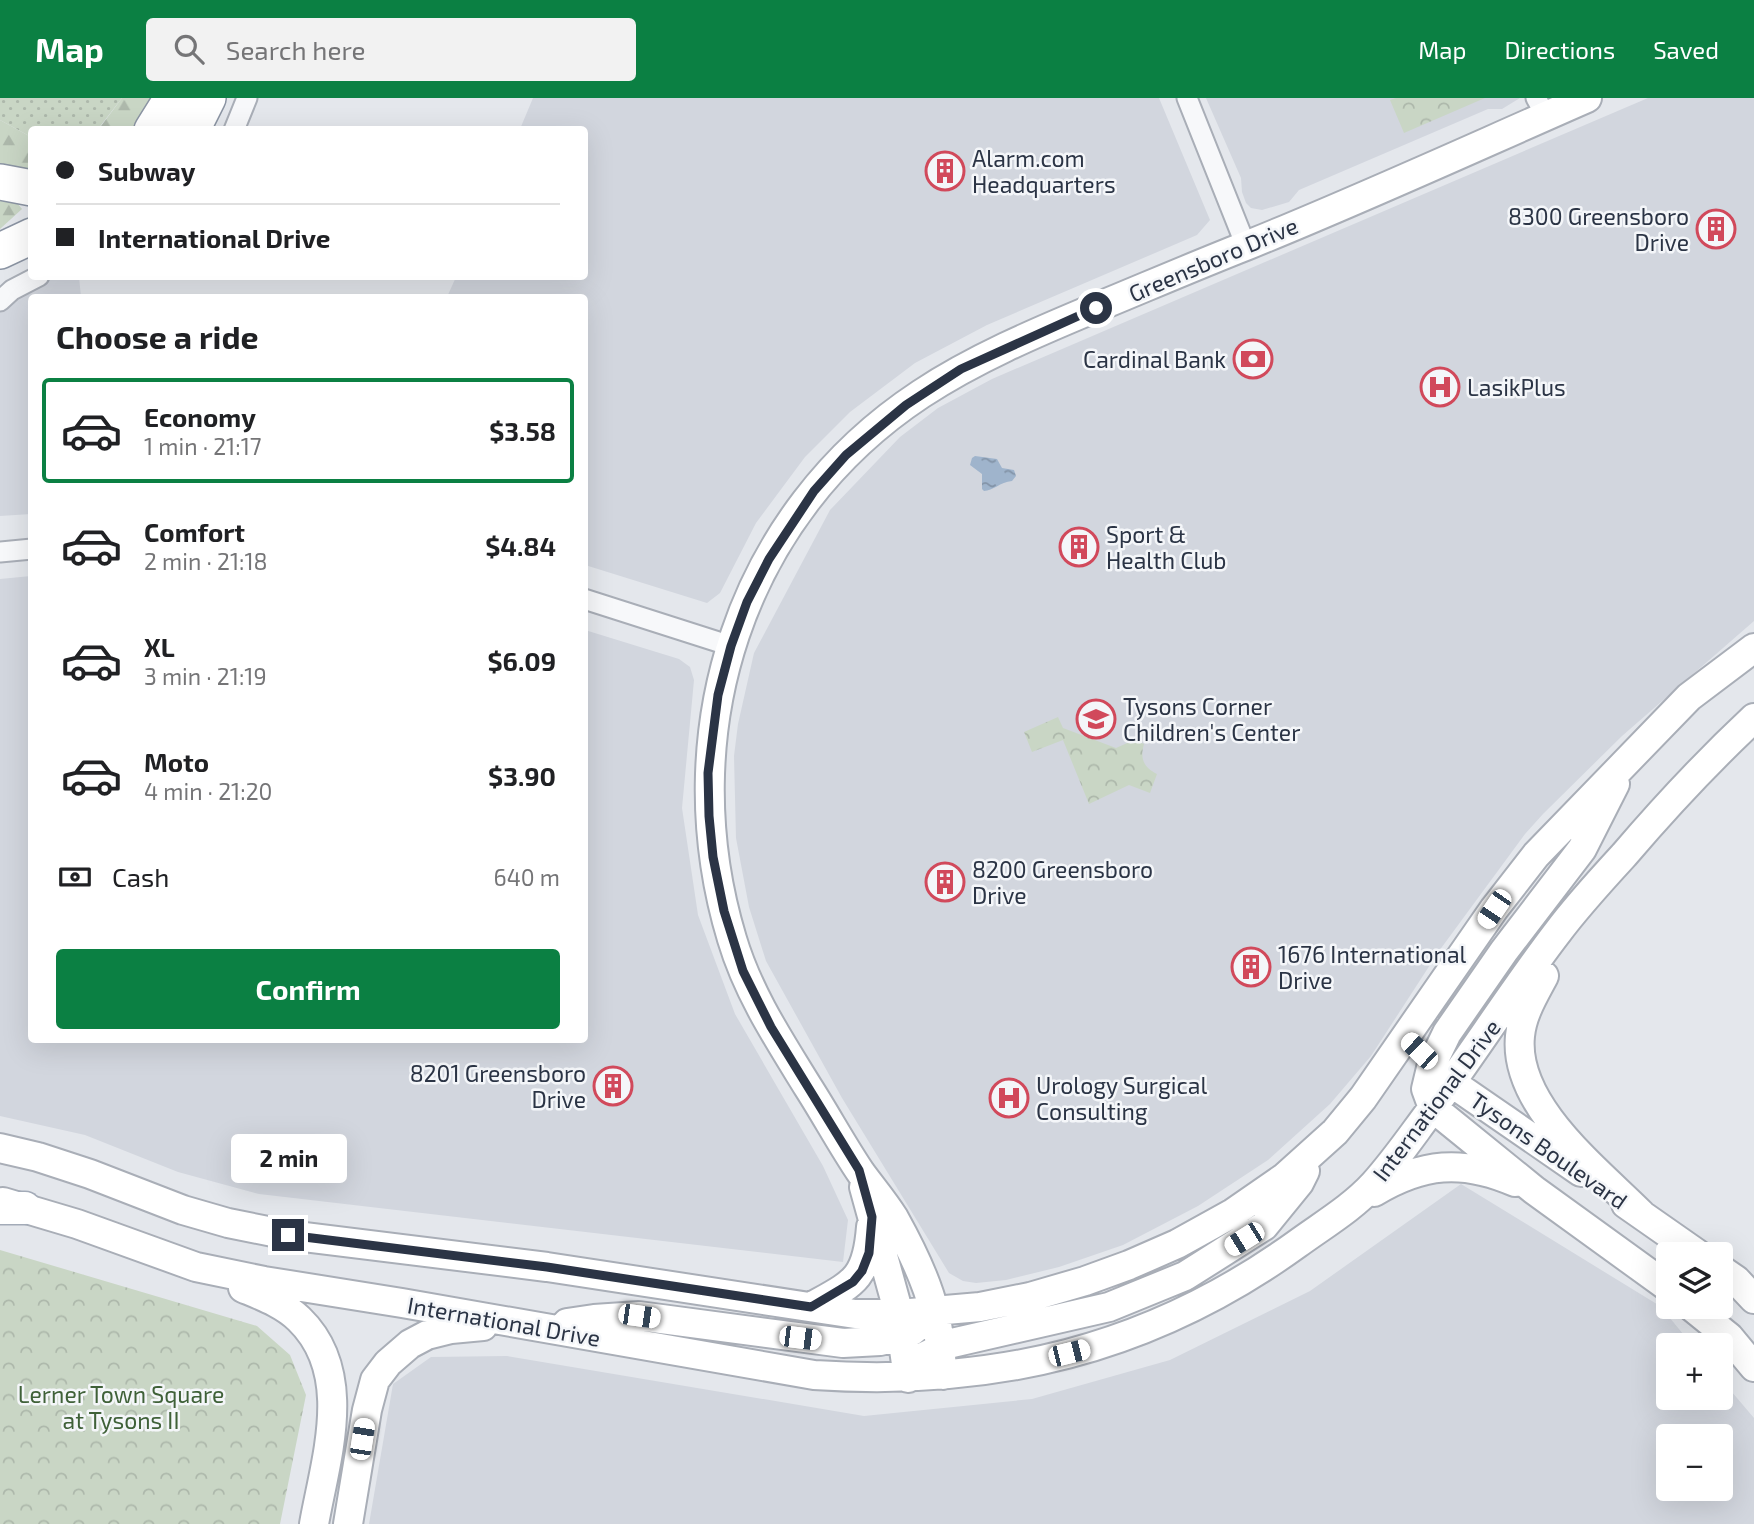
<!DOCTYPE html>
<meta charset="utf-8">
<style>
body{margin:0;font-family:"Exo 2",sans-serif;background:#f2f2f2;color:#202124;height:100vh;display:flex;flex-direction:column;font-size:26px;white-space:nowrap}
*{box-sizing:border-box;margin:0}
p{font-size:23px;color:#757577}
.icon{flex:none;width:38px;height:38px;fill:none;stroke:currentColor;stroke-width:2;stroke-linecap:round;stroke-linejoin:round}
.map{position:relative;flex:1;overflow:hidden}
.sheet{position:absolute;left:28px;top:196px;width:560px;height:749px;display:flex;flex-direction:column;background:#fff;border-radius:7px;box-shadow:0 7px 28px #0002}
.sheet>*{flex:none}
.guide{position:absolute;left:28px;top:28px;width:560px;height:154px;border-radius:7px;box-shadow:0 7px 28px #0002;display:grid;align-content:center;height:154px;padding:0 28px;background:#fff}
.fabs{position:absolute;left:1656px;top:1144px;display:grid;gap:14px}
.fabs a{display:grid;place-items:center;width:77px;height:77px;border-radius:7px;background:#fff;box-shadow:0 7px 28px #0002;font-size:35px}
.end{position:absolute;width:32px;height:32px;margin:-16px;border:9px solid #2b3445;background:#fff;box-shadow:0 0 0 4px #fff}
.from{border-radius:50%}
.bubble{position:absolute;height:49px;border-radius:7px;background:#fff;box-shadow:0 7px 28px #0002;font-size:23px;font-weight:700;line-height:49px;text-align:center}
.car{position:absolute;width:21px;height:42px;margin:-21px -10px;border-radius:9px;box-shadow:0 0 5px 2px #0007;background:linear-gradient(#fff 24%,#345 0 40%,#fff 0 76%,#345 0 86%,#fff 0)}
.guide b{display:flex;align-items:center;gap:24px;height:66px;font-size:26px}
.guide b+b{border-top:2px solid #e0e0e0}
.guide i{width:18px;height:18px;background:#202124}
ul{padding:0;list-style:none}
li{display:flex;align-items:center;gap:21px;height:105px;margin:0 14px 10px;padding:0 14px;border:4px solid transparent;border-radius:7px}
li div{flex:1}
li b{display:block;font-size:26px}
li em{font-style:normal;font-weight:700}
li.on{border-color:#0b8043}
li>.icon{width:63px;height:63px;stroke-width:1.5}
h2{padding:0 28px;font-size:32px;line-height:84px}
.pay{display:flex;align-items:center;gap:18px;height:77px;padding:0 28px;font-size:26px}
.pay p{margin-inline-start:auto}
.button{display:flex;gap:14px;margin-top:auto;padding:14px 28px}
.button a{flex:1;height:80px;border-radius:7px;background:#0b8043;color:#fff;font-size:28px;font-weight:700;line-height:80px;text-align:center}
header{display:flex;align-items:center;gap:42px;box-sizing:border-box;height:98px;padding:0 35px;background:#0b8043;color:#fff}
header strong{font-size:33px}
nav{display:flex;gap:38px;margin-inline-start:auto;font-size:24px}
.search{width:490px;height:63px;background:#f2f2f2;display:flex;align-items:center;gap:18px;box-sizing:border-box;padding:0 24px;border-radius:7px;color:#757577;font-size:26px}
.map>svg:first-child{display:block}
.built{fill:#d2d6de;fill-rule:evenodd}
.grass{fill:url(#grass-dots)}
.forest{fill:url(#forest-firs)}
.park{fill:url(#park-crowns)}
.water{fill:url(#water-ripples)}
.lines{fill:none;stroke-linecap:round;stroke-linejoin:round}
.street-casing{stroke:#a9aeb7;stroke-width:23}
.secondary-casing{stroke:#a9aeb7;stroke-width:32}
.primary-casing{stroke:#a3abb8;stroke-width:35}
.highway-casing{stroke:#8b94a3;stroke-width:38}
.street{stroke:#f7f8fa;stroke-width:19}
.secondary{stroke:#fff;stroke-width:28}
.primary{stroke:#fff;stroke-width:32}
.highway{stroke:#fff;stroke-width:35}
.route{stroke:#2b3445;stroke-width:9}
.labels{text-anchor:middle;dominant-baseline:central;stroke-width:5;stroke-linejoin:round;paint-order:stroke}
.poi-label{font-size:23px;fill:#2b3445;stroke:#f4f6f9;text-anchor:start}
.street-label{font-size:23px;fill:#2b3445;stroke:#f4f6f9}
.park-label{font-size:23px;fill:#3f6138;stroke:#f4f6f9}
</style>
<header>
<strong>Map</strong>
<div class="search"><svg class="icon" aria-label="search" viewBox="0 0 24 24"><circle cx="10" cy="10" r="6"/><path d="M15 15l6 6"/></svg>Search here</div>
<nav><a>Map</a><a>Directions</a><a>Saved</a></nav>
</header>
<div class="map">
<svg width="1754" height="1426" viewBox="0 0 1754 1426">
<defs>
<pattern id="grass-dots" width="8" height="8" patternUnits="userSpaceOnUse" patternTransform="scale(1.75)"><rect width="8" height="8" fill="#c9d6c5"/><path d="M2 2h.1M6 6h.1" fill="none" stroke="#adb8ab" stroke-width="1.8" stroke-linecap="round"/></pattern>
<pattern id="forest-firs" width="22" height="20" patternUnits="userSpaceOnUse" patternTransform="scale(1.75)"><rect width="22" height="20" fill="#c9d6c5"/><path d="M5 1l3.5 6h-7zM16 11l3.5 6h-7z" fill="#adb8ab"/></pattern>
<pattern id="park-crowns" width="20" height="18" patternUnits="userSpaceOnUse" patternTransform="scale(1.75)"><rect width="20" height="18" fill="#c9d6c5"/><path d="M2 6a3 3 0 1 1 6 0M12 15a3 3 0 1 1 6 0" fill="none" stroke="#adb8ab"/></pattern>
<pattern id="water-ripples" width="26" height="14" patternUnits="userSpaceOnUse" patternTransform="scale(1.75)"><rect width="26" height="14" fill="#9fb4cc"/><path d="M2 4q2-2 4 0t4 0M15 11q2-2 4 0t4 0" fill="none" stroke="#8293a7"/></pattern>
</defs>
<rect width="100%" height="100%" fill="#e4e7ec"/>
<!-- built -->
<path class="built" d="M533,0H1159L1210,122L1197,137L987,227L915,265L850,314L805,359L756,425L720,495L707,505L585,467L584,200L447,199L456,179L584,178V32L520,31Z
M1206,0H1520L1502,11H1488L1299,92L1289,104L1262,112L1251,110L1246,105L1242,94L1241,80Z
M1648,0H1754V523L1622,638L1543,716L1525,736L1439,853L1371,958L1330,1006L1268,1062L1198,1108L1123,1147L1059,1169L1006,1182L976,1185L963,1183L949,1175L842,1000L766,863L749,809L736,740L734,658L738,626L754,555L830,412L900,339L938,310L992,281Z
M44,179H79L81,199L32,200L31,416L0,418V205Z
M31,478L32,942H584L585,532L679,561L690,569L694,582L682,710L698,817L735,916L823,1068L848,1122L843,1164L259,1096L178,1074L85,1037L0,1018V481Z
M1461,1086L1660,1208L1693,1248H1668V1300H1720V1280L1754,1320V1426H369L393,1286L431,1259L507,1258L864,1318L1032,1301L1170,1262L1310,1193ZM1668,1339H1720V1391H1668Z"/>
<!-- grass -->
<path class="grass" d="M0,0H122L98,31L32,32L31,39L0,22Z"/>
<!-- forest -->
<path class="forest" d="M122,0H163L141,31L98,32Z
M0,22L31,39V79L0,72Z
M0,100L18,106L22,111L0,131Z"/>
<!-- park -->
<path class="park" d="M1396,0H1485L1404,35L1390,2Z
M1058,619L1063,630L1116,650L1134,642L1144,646C1140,660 1143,669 1157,676L1150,695L1129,687L1089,706L1063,642L1032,654L1024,634Z
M0,1152L257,1228L290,1257L306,1297L280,1426H0Z"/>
<!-- water -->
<path class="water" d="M975,358L997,361L1002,370L1014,372L1016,378L1012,383C1000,384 993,393 984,393L982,391V376L970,367L972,360Z"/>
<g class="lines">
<defs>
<path id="street" d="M1187,0L1246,148
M1536,0L1546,18
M234,32L247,0
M0,203L12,192L39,178
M0,454L32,451
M584,501L731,548"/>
<path id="secondary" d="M1615,686L1582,751L1504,853L1447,935L1432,966L1426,991L1433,1010L1534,1092L1668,1189
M1544,878C1534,897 1522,916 1520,938C1513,1007 1596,1071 1641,1116
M1438,972L1452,985L1581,1074
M0,1050L38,1059L90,1076L183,1112L228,1125L288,1137L547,1169L855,1216H899L980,1209L1030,1199L1085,1183L1129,1167L1177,1146L1233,1115L1285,1079L1335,1034L1363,1000L1494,811L1536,757L1689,599L1754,550
M864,1089L899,1216L908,1280
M1374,1094C1422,1065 1462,1061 1515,1084
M3,1104L77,1126L196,1169L264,1183L402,1205L814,1277C994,1289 1150,1252 1297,1146C1323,1127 1352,1110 1374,1086C1393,1065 1409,1042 1426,1019C1471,959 1511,895 1557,835C1577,808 1601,782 1624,757C1665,709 1708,663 1754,620
M1626,1106L1699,1157
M1720,1171L1736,1182L1754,1201
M243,1190C262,1198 284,1206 299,1221C355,1275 326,1359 314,1426
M811,1209C854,1185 867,1181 871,1129
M1692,1209L1729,1239L1754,1269
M567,1225L594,1221L639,1218L843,1245L880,1243L902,1238L912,1233L935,1214
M925,1258L952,1245L1109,1209L1185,1178L1264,1128L1299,1085L1305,1073
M943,1277C940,1256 940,1233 934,1213C927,1183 909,1147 894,1120C884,1104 872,1090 861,1075C842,1047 826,1017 808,989C779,942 748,895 732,841C670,636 739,416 921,296C974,261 1035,235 1095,210C1146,189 1197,167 1248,147C1362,101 1475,49 1587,0
M348,1426L367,1312L375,1282L388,1265L410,1246L427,1237L451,1231L483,1228"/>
<path id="primary" d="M0,1110H25"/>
<path id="highway" d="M152,32L172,0
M192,32L208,0
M0,84L32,90
M0,153L32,138"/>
</defs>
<!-- street casing -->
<use href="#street" class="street-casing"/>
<!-- secondary casing -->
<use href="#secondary" class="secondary-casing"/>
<!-- primary casing -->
<use href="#primary" class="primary-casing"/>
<!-- highway casing -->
<use href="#highway" class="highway-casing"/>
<!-- street -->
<use href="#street" class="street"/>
<!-- secondary -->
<use href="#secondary" class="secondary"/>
<!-- primary -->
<use href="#primary" class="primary"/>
<!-- highway -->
<use href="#highway" class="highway"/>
</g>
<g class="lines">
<!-- route -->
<path class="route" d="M288,1137L547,1169L811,1209L853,1184L862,1173L869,1155L872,1119L859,1072L771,929L743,873L724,813L713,759L709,718L708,675L718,597L731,548L747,504L769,461L814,393L846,357L906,307L961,271L1096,210"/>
</g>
<!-- icons -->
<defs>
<symbol id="building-ring" viewBox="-11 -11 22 22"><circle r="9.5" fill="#f4f6f9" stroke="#d1495b" stroke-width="1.5"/><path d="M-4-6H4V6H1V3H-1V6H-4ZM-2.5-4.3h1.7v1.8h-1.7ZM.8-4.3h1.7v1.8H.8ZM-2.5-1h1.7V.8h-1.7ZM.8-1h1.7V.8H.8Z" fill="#d1495b"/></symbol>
<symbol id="bank-ring" viewBox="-11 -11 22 22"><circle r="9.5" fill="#f4f6f9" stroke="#d1495b" stroke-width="1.5"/><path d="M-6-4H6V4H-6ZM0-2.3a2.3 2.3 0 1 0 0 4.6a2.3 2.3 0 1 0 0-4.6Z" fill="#d1495b"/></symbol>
<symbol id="hospital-ring" viewBox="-11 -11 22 22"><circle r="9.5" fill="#f4f6f9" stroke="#d1495b" stroke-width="1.5"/><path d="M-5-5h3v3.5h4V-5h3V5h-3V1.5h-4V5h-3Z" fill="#d1495b"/></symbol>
<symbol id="school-ring" viewBox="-11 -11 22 22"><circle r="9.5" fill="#f4f6f9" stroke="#d1495b" stroke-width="1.5"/><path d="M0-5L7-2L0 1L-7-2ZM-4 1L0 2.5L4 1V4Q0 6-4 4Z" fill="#d1495b"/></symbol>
</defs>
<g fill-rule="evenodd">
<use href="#building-ring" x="923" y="51" width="44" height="44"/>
<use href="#building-ring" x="1694" y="109" width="44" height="44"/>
<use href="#bank-ring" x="1231" y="239" width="44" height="44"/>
<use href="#hospital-ring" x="1418" y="267" width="44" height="44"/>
<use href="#building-ring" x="1057" y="427" width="44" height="44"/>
<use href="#school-ring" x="1074" y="599" width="44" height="44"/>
<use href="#building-ring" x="923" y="762" width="44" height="44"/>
<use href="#building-ring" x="1229" y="847" width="44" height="44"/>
<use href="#building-ring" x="591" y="966" width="44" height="44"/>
<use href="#hospital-ring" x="987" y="978" width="44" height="44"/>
</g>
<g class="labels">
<!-- poi labels -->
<g class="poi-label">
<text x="972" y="60">Alarm.com<tspan x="972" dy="26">Headquarters</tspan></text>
<text x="1689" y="118" text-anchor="end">8300 Greensboro<tspan x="1689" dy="26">Drive</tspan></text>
<text x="1226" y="261" text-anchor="end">Cardinal Bank</text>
<text x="1467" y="289">LasikPlus</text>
<text x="1106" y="436">Sport &amp;<tspan x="1106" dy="26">Health Club</tspan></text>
<text x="1123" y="608">Tysons Corner<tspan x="1123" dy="26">Children's Center</tspan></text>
<text x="972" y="771">8200 Greensboro<tspan x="972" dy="26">Drive</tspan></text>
<text x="1278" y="856">1676 International<tspan x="1278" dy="26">Drive</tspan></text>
<text x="586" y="975" text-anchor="end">8201 Greensboro<tspan x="586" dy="26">Drive</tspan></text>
<text x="1036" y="987">Urology Surgical<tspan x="1036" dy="26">Consulting</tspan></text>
</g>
<!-- street labels -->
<g class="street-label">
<text transform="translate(1213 161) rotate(-23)">Greensboro Drive</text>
<text transform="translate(1436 1002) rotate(-53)">International Drive</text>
<text transform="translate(1549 1052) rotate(35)">Tysons Boulevard</text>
<text transform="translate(504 1223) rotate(10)">International Drive</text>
</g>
<!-- park labels -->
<g class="park-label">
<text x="121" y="1296">Lerner Town Square<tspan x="121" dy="26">at Tysons II</tspan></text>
</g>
</g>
</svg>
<div class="fabs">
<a><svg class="icon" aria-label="layers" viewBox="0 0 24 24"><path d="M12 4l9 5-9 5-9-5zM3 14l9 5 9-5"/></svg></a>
<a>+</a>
<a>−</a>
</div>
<i class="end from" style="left:1096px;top:210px"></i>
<i class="end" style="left:288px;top:1137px"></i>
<div class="bubble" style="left:231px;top:1036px;width:116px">2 min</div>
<i class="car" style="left:1494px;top:811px;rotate:214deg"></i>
<i class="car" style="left:1419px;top:953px;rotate:314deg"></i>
<i class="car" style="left:1244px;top:1141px;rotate:238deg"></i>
<i class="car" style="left:639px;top:1218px;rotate:98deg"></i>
<i class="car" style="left:800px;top:1240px;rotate:97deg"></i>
<i class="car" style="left:1069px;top:1255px;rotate:76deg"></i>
<i class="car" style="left:362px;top:1341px;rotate:9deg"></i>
<div class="guide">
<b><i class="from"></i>Subway</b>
<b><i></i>International Drive</b>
</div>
<section class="sheet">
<h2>Choose a ride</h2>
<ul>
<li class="on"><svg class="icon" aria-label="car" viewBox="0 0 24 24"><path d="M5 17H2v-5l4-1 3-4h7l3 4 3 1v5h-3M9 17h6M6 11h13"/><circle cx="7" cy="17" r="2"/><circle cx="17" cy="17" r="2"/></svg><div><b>Economy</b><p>1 min · 21:17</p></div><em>$3.58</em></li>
<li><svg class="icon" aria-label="car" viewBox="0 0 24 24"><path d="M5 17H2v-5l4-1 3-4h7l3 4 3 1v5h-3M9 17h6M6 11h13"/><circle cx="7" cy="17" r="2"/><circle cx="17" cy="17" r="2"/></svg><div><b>Comfort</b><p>2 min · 21:18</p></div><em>$4.84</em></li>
<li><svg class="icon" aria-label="car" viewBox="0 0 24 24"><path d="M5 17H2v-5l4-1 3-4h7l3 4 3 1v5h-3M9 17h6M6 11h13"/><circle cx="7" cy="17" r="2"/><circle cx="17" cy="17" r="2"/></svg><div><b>XL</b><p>3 min · 21:19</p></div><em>$6.09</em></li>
<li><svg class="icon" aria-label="car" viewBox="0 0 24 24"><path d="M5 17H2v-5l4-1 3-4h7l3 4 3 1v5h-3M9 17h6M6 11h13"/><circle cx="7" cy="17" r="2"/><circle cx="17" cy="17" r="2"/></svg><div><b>Moto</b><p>4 min · 21:20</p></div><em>$3.90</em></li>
</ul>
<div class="pay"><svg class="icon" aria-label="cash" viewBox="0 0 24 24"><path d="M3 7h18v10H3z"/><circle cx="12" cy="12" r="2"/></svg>Cash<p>640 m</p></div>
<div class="button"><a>Confirm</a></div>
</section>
</div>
